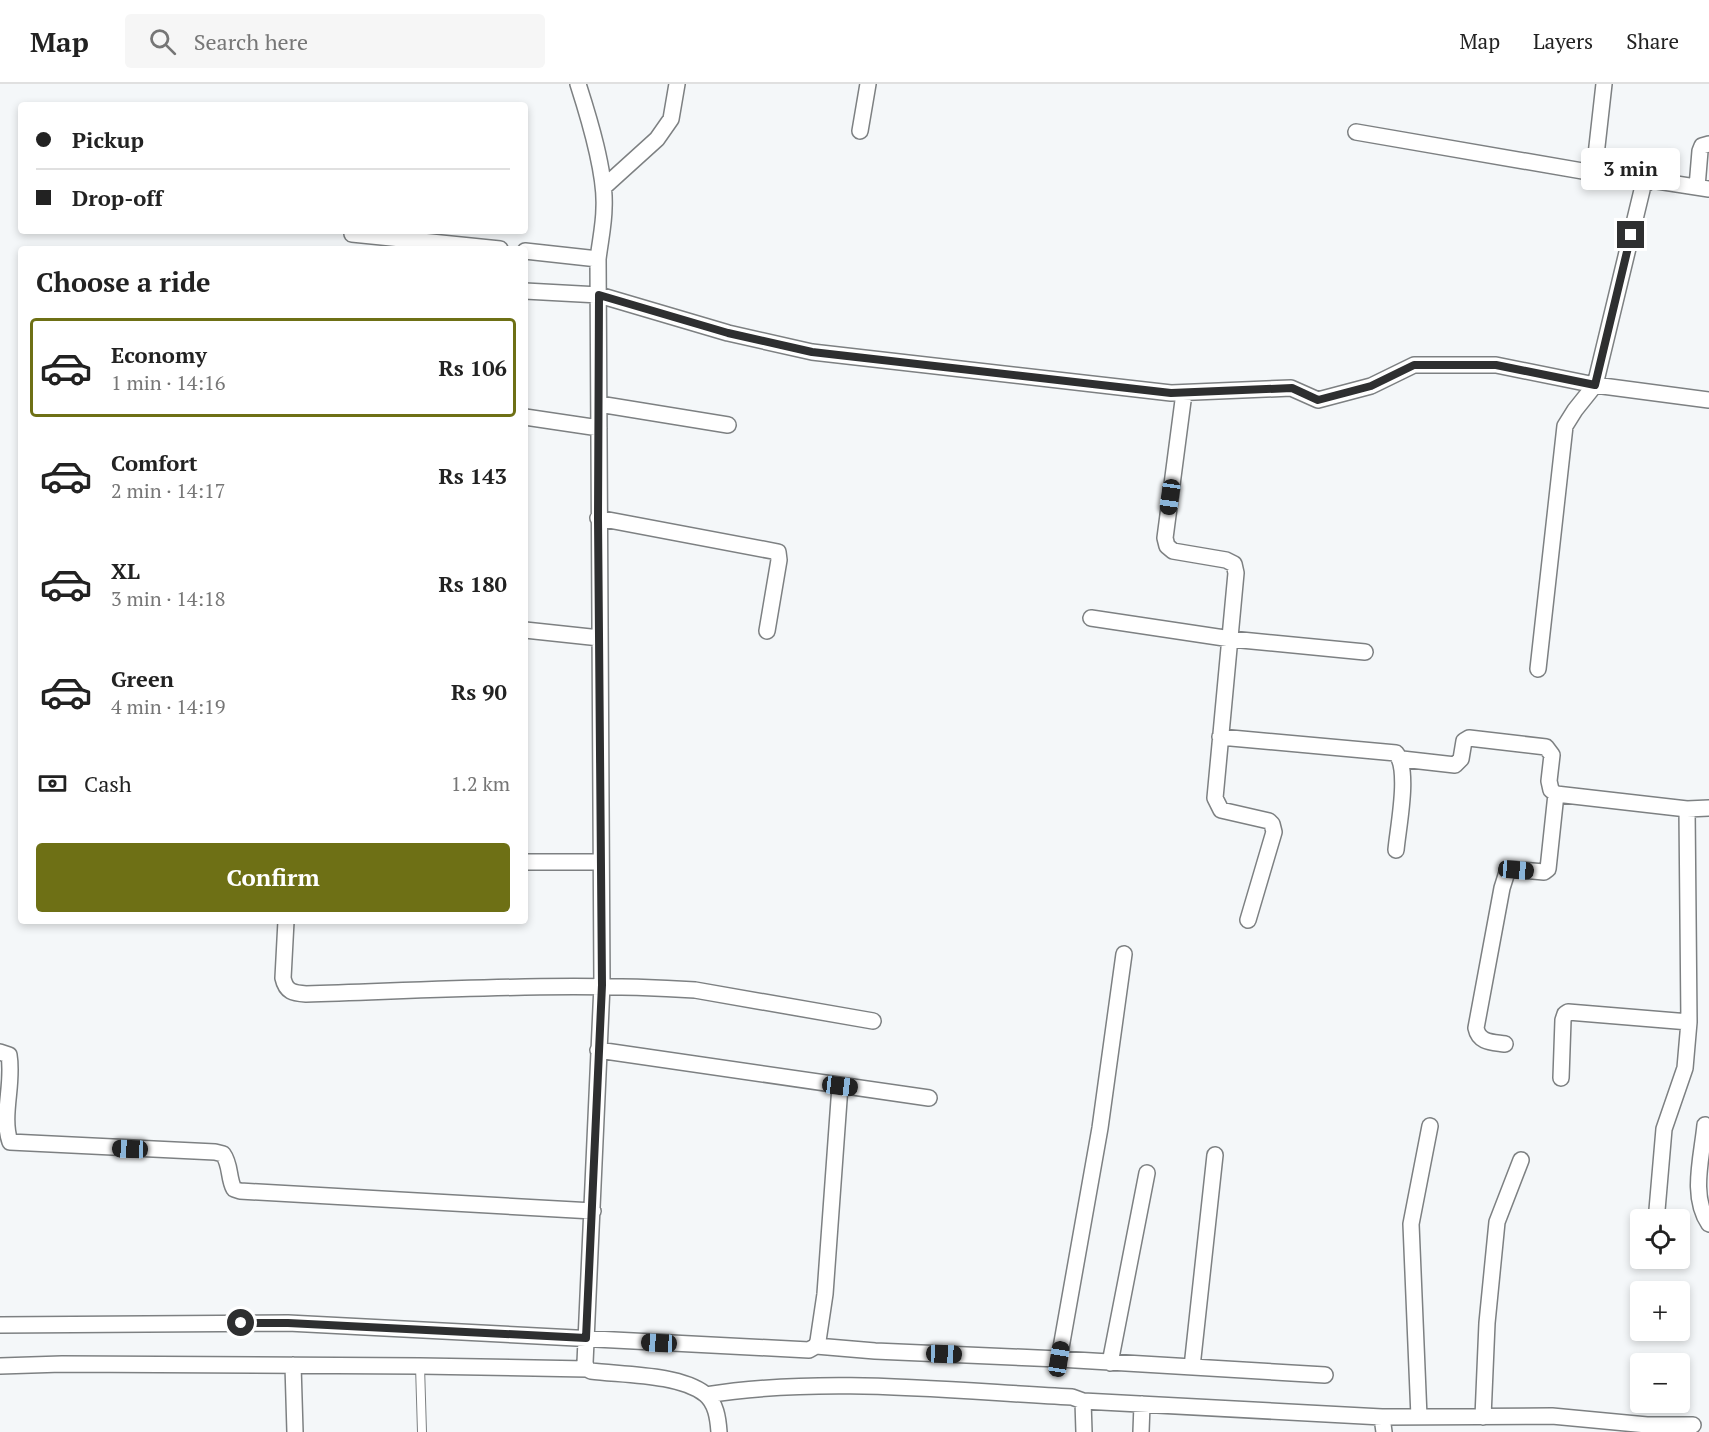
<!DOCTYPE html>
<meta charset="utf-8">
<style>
body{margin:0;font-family:"PT Serif",serif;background:#f6f6f6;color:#222;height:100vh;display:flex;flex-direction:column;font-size:22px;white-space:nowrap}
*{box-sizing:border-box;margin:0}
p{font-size:20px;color:#767676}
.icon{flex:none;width:33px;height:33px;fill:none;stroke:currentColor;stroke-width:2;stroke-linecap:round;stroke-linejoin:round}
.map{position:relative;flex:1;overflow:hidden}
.panel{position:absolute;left:18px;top:162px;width:510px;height:678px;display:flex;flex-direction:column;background:#fff;border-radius:6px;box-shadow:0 3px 9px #0003}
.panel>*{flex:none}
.guide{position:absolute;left:18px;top:18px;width:510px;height:132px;border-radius:6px;box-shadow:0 3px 9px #0003;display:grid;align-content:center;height:132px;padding:0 18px;background:#fff}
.buttons{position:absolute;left:1630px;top:1125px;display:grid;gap:12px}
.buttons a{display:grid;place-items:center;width:60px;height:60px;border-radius:6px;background:#fff;box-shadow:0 3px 9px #0003;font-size:30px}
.end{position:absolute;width:27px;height:27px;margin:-14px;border:8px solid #2e2f30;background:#fff;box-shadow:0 0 0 3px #fff}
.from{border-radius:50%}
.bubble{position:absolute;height:42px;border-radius:6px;background:#fff;box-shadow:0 3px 9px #0003;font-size:20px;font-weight:700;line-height:42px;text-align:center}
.car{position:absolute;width:18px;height:36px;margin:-18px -9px;border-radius:8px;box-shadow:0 0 4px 2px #0007;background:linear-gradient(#222 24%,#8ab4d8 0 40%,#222 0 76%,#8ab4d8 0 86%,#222 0)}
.guide b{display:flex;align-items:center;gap:21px;height:57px;font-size:22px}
.guide b+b{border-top:2px solid #e0e0e0}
.guide i{width:15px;height:15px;background:#222}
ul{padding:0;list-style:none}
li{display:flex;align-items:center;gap:18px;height:99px;margin:0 12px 9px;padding:0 6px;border:3px solid transparent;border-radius:6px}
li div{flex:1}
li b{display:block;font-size:22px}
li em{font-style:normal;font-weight:700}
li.selected{border-color:#6e7015}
li>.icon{width:54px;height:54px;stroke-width:1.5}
h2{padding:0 18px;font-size:27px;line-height:72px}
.pay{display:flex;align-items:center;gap:15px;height:66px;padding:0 18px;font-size:22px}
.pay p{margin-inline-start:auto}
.action{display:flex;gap:12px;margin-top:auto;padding:12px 18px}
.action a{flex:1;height:69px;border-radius:6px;background:#6e7015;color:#fff;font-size:24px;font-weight:700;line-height:69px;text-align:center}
header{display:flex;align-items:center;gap:36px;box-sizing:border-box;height:84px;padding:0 30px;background:#fff;border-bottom:2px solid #e0e0e0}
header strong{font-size:28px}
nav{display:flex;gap:33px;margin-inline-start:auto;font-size:21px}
.search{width:420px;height:54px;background:#f6f6f6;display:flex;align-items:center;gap:15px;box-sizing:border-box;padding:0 21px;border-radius:6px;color:#767676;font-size:22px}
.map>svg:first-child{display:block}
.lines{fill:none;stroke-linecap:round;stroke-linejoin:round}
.service-casing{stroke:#7d8082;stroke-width:10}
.minor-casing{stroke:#7d8082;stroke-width:18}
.service{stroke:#fff;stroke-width:8}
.minor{stroke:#fff;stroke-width:15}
.route{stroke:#2e2f30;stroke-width:8}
</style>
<header>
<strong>Map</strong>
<div class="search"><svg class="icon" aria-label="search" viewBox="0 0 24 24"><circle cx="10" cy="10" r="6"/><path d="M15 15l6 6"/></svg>Search here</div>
<nav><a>Map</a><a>Layers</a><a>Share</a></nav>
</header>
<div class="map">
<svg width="1709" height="1348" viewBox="0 0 1709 1348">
<rect width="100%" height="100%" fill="#f4f7f9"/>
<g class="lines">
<defs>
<path id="service" d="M420,1282L422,1348"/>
<path id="minor" d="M578,0C589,34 606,89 604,124C604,140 600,158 598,175L602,901L585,1279L587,1285L591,1287C623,1291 679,1290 705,1310C716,1319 718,1334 719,1348
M860,47L868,0
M1356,48L1646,98
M1594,89L1604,0
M604,103L657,55L671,35L677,0
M1697,103L1700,67L1702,62L1709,60
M352,150L500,165
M525,167L598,175
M525,207L599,211L728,249L812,268L1171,309L1291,304L1318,316L1371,302L1414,281H1496L1595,301L1709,316
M1184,309L1165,454L1167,462L1173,467L1226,476L1234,480L1236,489L1215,714L1221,726L1269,737L1272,740L1274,748L1248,836
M599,320L728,341
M525,333L599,344
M598,434L778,468L779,476L767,547
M1091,534L1231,555L1365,568
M525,546L600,554
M1538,585L1565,342L1575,326L1595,301L1643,102L1651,96L1709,105
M1220,653L1396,669C1410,686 1398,743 1396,766
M1402,675L1455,681L1461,675L1464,657L1469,654L1546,663L1552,671L1549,697L1551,706L1556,710L1687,725L1689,938L1685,984L1664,1045L1657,1126
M1687,725L1709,724
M525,778H601
M286,837L283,894C286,908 293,909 306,910C436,906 566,898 695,906L873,937
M1505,960C1492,958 1479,959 1476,944L1502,804L1508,785L1544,788L1548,785L1556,710
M598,966L929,1014
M0,968L9,971C14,1000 1,1031 10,1058L215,1068L223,1070C231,1081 228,1094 234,1105L240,1107L593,1127
M1561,994L1563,936L1565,930L1568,928L1689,938
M1705,1041C1702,1073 1690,1112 1709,1140
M0,1241L288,1239L809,1266L816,1262L818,1257L825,1210L840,1002
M816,1262L875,1267L1059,1275L1325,1291
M1059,1275L1100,1044L1124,870
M1110,1279L1147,1089
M293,1281L295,1348
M0,1282L62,1280L420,1282L587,1285
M1192,1283L1215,1071
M706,1311C826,1292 951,1307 1072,1313L1083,1317L1382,1333L1552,1332L1647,1341H1693
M1083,1317L1084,1348
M1382,1333L1384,1348
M1419,1333L1411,1140L1430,1042
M1483,1333L1487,1239L1497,1138L1521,1076
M1141,1348L1142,1320"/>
</defs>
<!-- service casing -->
<use href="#service" class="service-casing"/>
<!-- minor casing -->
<use href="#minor" class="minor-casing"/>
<!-- service -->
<use href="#service" class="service"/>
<!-- minor -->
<use href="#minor" class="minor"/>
</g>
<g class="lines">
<!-- route -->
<path class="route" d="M241,1239H288L586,1254L602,901L598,434L599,211L728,249L812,268L1171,309L1292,304L1318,316L1371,302L1414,281H1496L1595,301L1631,151"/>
</g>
</svg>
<div class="buttons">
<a><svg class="icon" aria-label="locate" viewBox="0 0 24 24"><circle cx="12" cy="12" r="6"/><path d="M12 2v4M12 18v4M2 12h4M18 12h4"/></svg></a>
<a>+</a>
<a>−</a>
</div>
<i class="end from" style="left:241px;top:1239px"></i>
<i class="end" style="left:1631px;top:151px"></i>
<div class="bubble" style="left:1581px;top:64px;width:99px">3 min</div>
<i class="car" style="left:1170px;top:413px;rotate:188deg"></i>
<i class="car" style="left:1516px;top:786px;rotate:95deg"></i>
<i class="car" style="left:840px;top:1002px;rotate:97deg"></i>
<i class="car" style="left:130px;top:1065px;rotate:272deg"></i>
<i class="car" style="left:659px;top:1259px;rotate:273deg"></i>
<i class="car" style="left:944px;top:1270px;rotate:92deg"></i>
<i class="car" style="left:1059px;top:1275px;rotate:9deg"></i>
<div class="guide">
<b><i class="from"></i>Pickup</b>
<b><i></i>Drop-off</b>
</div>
<section class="panel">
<h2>Choose a ride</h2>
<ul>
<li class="selected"><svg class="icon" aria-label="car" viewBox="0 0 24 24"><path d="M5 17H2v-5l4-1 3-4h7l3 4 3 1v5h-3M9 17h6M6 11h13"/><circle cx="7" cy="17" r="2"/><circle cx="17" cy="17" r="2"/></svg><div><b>Economy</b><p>1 min · 14:16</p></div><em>Rs 106</em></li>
<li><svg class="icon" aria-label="car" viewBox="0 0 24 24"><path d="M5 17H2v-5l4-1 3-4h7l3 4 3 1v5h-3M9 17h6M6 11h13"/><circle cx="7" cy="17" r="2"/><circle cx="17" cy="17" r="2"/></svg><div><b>Comfort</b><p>2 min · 14:17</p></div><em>Rs 143</em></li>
<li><svg class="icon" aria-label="car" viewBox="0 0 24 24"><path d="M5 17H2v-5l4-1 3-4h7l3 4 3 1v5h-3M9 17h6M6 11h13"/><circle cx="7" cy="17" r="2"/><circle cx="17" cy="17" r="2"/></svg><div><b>XL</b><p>3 min · 14:18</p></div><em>Rs 180</em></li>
<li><svg class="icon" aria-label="car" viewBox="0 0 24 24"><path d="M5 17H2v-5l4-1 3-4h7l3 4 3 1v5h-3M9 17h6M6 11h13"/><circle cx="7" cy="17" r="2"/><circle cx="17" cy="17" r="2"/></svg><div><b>Green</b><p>4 min · 14:19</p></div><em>Rs 90</em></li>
</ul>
<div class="pay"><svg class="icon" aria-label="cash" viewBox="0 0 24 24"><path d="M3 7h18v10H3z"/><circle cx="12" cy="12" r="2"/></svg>Cash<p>1.2 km</p></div>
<div class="action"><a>Confirm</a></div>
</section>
</div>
